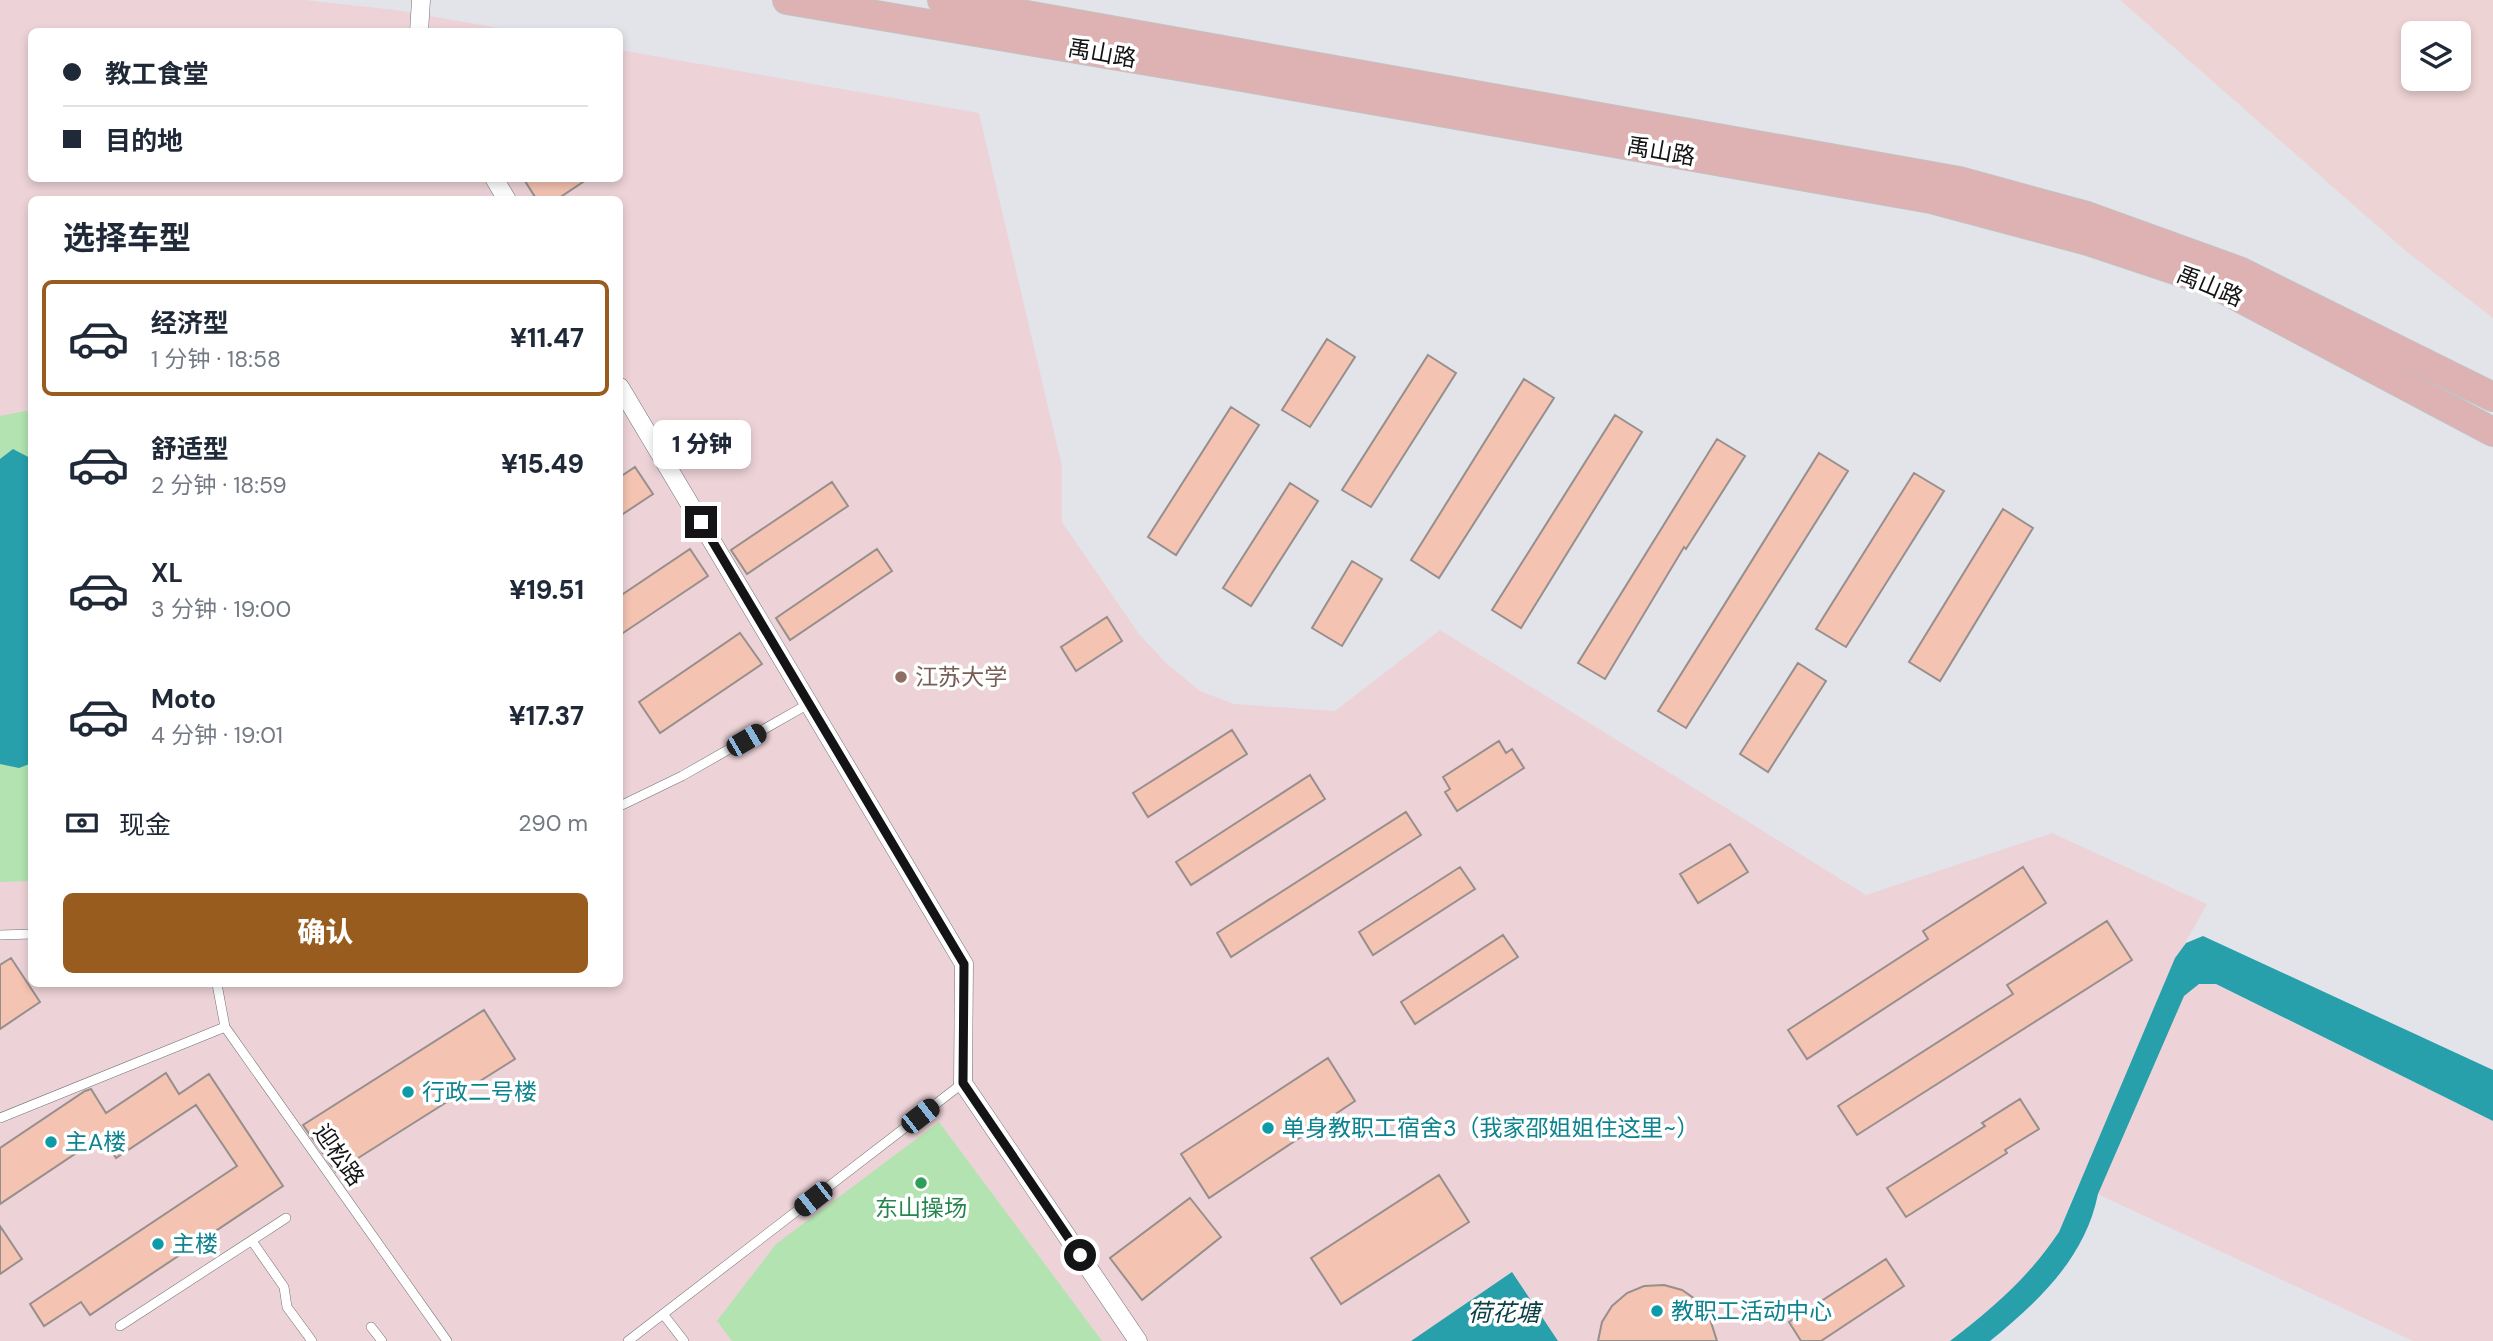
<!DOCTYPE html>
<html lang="zh">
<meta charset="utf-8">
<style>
body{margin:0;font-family:"DM Sans","Noto Sans SC",sans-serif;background:#f2f2f3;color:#1f2937;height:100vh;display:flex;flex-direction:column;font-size:26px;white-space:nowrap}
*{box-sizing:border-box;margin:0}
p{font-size:23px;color:#747a83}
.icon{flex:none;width:38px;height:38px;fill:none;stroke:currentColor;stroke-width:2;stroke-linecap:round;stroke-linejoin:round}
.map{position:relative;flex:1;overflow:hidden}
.panel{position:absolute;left:28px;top:196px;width:595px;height:791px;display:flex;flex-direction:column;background:#fff;border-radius:10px;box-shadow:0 4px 10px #0003}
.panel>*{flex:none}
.banner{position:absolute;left:28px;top:28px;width:595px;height:154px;border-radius:10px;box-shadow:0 4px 10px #0003;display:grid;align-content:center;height:154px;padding:0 35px;background:#fff}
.controls{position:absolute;left:2401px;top:21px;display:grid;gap:14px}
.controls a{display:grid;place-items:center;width:70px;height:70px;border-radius:10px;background:#fff;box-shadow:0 4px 10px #0003;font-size:35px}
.end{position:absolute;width:32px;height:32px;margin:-16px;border:9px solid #141416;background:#fff;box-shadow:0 0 0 4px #fff}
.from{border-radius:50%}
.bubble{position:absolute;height:49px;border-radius:10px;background:#fff;box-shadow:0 4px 10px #0003;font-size:23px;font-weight:800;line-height:49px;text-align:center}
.car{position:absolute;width:21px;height:42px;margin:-21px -10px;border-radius:9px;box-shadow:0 0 5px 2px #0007;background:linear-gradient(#222 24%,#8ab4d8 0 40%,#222 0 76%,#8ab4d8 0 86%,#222 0)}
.banner b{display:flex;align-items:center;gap:24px;height:66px;font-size:26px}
.banner b+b{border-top:2px solid #e0e1e3}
.banner i{width:18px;height:18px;background:#1f2937}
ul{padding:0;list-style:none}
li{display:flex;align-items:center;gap:21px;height:116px;margin:0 14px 10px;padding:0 21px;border:4px solid transparent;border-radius:10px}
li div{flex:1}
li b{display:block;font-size:26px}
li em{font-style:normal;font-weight:800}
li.current{border-color:#985c1e}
li>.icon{width:63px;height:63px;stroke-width:1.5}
h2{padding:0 35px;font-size:32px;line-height:84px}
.pay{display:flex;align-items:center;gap:18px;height:77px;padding:0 35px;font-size:26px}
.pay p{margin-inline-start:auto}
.button{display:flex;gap:14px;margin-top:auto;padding:14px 35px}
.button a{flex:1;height:80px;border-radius:10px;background:#985c1e;color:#fff;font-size:28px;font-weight:800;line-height:80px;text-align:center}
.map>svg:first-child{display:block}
.industrial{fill:#eed3d4;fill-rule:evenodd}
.education{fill:#edd3d8;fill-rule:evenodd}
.green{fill:#b2e3b1}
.water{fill:#28a0ac}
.building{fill:#f4c3b2;stroke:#968f8d;stroke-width:2}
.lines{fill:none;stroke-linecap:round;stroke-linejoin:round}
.service-casing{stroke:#707278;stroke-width:10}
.minor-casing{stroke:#707278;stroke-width:19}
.primary-casing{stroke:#c2c2c2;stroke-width:30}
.service{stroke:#fff;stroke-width:9}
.minor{stroke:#fff;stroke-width:18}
.primary{stroke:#deb1b3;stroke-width:28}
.route{stroke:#141416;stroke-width:9}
.education-dot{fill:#8d6e63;stroke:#fff;stroke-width:2.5}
.culture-dot{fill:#0f9aa8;stroke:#fff;stroke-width:2.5}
.leisure-dot{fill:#2e9e5b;stroke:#fff;stroke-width:2.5}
.labels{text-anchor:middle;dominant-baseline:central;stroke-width:7;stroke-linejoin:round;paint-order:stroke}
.street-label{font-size:23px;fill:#141416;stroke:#fff}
.education-label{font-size:23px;fill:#785e54;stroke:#fff;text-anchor:start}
.culture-label{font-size:23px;fill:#0d838f;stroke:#fff;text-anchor:start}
.leisure-label{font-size:23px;fill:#27864d;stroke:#fff}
.water-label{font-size:24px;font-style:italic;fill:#0c4045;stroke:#fff}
</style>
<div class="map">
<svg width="2493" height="1341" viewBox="0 0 2493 1341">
<rect width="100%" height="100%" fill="#e2e4ea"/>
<!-- industrial -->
<path class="industrial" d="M2120,0H2493V318L2407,252ZM2413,33H2459V79H2413Z"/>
<!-- education -->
<path class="education" d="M0,0H305L396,10L516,31L32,32V178H620V50L979,113L1062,466V522L1139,634L1166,663L1200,691L1234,704L1335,711L1440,630L1866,895L2052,833L2207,904L2176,959L2216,984L2493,1121V1341H2413L2078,1185L2059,1232L2038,1264L2004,1298L1950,1341H0ZM32,200H620V984H32Z"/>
<!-- green -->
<path class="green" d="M31,410V881L0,882V416Z
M939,1122L1102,1341H732L717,1321L776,1244Z"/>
<!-- water -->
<path class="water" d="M13,449L32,459V763L19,768L0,764V459Z
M2203,936L2493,1070V1121L2216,984H2199L2184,996L2098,1194C2085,1258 2039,1301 1990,1341H1950C1993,1308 2029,1277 2059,1232L2175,958L2186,943Z
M1512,1272L1558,1341H1411Z"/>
<!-- building -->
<path class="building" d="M523,178H589L556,200H537Z
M1327,339L1355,357L1310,427L1282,410Z
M1428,355L1456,373L1371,507L1342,490Z
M1524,379L1554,398L1439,578L1411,560Z
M1231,407L1259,425L1176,555L1148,537Z
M1615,415L1642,432L1521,628L1492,610Z
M1717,439L1745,456L1686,549L1684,547L1605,679L1578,663Z
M1819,453L1848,471L1686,728L1658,711Z
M635,467L653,494L620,516V477Z
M1914,473L1944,491L1846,647L1816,629Z
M832,482L848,506L747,574L731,550Z
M1290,483L1318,501L1251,606L1223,588Z
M2003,509L2033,528L1940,681L1909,662Z
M690,549L708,576L620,635V596Z
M877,549L892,571L790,640L776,618Z
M1352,561L1382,579L1342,646L1312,628Z
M1107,617L1122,641L1076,671L1061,647Z
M740,633L762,664L660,733L639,702Z
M1798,663L1826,681L1768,772L1740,754Z
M1232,730L1247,754L1148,817L1133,793Z
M1499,741L1506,753L1512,749L1524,768L1457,811L1445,792L1450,789L1443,777Z
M1310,775L1325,799L1191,885L1176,862Z
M1406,812L1421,835L1231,957L1217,933Z
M1730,844L1748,872L1698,903L1680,874Z
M1460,867L1475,889L1373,955L1359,932Z
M2023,867L2046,903L1807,1059L1788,1030L1928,939L1923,931Z
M2107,921L2132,960L1857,1135L1838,1106L2013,994L2007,985Z
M1503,935L1518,957L1415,1024L1401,1002Z
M11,958L40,1002L0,1029V965Z
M484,1010L515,1059L336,1172L303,1125Z
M1328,1058L1355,1101L1209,1198L1181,1154Z
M166,1073L179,1094L209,1074L283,1186L90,1315L81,1302L44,1326L30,1304L237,1166L196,1105L116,1158L102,1136L0,1204V1148L85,1091L91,1089L106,1113Z
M2020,1099L2039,1129L2005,1150L2007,1153L1906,1217L1887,1188L1985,1126L1982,1123Z
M1439,1175L1469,1222L1341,1304L1311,1258Z
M1190,1198L1221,1237L1142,1300L1110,1258Z
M0,1226L22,1259L0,1274Z
M1886,1259L1904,1286L1821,1341H1801L1789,1322Z
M1664,1285L1682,1290L1698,1301L1709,1316L1717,1341H1598L1602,1322L1612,1306L1627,1293L1644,1286Z"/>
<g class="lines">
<defs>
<path id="service" d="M620,806L682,776L810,703
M0,935L32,934
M217,984L225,1027L447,1341
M0,1118L225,1027
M252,1241L284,1287L287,1307L312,1341
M663,1314L684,1341
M120,1326L286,1218
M371,1327L382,1341
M628,1341L963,1083"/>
<path id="minor" d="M419,32L421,0
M494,178L507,200
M620,387L964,964L963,1083L1138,1341"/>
<path id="primary" d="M787,0L1219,73L1931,199L2088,241L2208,281L2493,432
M942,0L1959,181L2087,216L2239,271L2493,397"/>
</defs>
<!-- service casing -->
<use href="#service" class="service-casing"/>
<!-- minor casing -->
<use href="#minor" class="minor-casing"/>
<!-- primary casing -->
<use href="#primary" class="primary-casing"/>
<!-- service -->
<use href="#service" class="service"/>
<!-- minor -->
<use href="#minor" class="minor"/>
<!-- primary -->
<use href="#primary" class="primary"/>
</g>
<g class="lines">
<!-- route -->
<path class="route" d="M701,522L964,964L963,1083L1080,1255"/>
</g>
<!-- markers -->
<circle class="education-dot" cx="901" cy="677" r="7"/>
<g class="culture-dot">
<circle cx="408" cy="1092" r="7"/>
<circle cx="1268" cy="1128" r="7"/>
<circle cx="51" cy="1142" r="7"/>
<circle cx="158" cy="1244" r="7"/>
<circle cx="1657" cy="1311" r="7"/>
</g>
<circle class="leisure-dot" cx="921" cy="1183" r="7"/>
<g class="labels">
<!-- street labels -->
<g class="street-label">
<text transform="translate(1102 53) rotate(10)">禹山路</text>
<text transform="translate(1661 151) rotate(10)">禹山路</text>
<text transform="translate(2210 286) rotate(23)">禹山路</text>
<text transform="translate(339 1155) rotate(55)">迎松路</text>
</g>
<!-- education labels -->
<g class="education-label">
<text x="915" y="677">江苏大学</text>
</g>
<!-- culture labels -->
<g class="culture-label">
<text x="422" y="1092">行政二号楼</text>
<text x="1282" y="1128">单身教职工宿舍3（我家邵姐姐住这里~）</text>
<text x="65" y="1142">主A楼</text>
<text x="172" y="1244">主楼</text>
<text x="1671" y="1311">教职工活动中心</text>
</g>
<!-- leisure labels -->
<g class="leisure-label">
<text x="921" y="1208">东山操场</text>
</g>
<!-- water labels -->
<g class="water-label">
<text x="1504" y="1312">荷花塘</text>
</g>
</g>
</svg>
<div class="controls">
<a><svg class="icon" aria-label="layers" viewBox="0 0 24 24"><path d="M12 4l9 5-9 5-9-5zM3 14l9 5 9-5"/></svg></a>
</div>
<i class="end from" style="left:1080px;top:1255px"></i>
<i class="end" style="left:701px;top:522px"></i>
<div class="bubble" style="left:653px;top:420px;width:98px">1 分钟</div>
<i class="car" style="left:746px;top:740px;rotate:60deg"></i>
<i class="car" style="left:920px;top:1116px;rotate:52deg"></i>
<i class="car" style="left:813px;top:1199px;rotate:232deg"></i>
<div class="banner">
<b><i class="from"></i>教工食堂</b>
<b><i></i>目的地</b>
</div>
<section class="panel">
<h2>选择车型</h2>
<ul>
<li class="current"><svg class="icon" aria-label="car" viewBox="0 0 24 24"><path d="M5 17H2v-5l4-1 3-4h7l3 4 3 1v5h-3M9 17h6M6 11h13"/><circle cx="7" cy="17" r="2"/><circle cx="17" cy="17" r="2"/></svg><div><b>经济型</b><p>1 分钟 · 18:58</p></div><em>¥11.47</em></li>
<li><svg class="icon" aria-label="car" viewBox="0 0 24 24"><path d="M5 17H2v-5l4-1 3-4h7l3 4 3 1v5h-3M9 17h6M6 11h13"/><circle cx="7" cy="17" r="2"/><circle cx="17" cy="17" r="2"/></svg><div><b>舒适型</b><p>2 分钟 · 18:59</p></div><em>¥15.49</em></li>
<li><svg class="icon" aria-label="car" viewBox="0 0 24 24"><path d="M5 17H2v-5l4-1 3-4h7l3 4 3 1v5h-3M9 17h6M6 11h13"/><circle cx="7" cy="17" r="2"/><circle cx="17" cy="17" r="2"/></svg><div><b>XL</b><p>3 分钟 · 19:00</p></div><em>¥19.51</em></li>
<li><svg class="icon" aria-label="car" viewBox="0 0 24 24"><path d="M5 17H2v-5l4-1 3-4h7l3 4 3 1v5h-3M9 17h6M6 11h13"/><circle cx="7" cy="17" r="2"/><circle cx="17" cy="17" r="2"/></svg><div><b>Moto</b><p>4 分钟 · 19:01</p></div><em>¥17.37</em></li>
</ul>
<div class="pay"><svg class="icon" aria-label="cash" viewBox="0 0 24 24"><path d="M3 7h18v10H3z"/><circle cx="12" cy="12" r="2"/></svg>现金<p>290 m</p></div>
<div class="button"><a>确认</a></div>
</section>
</div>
